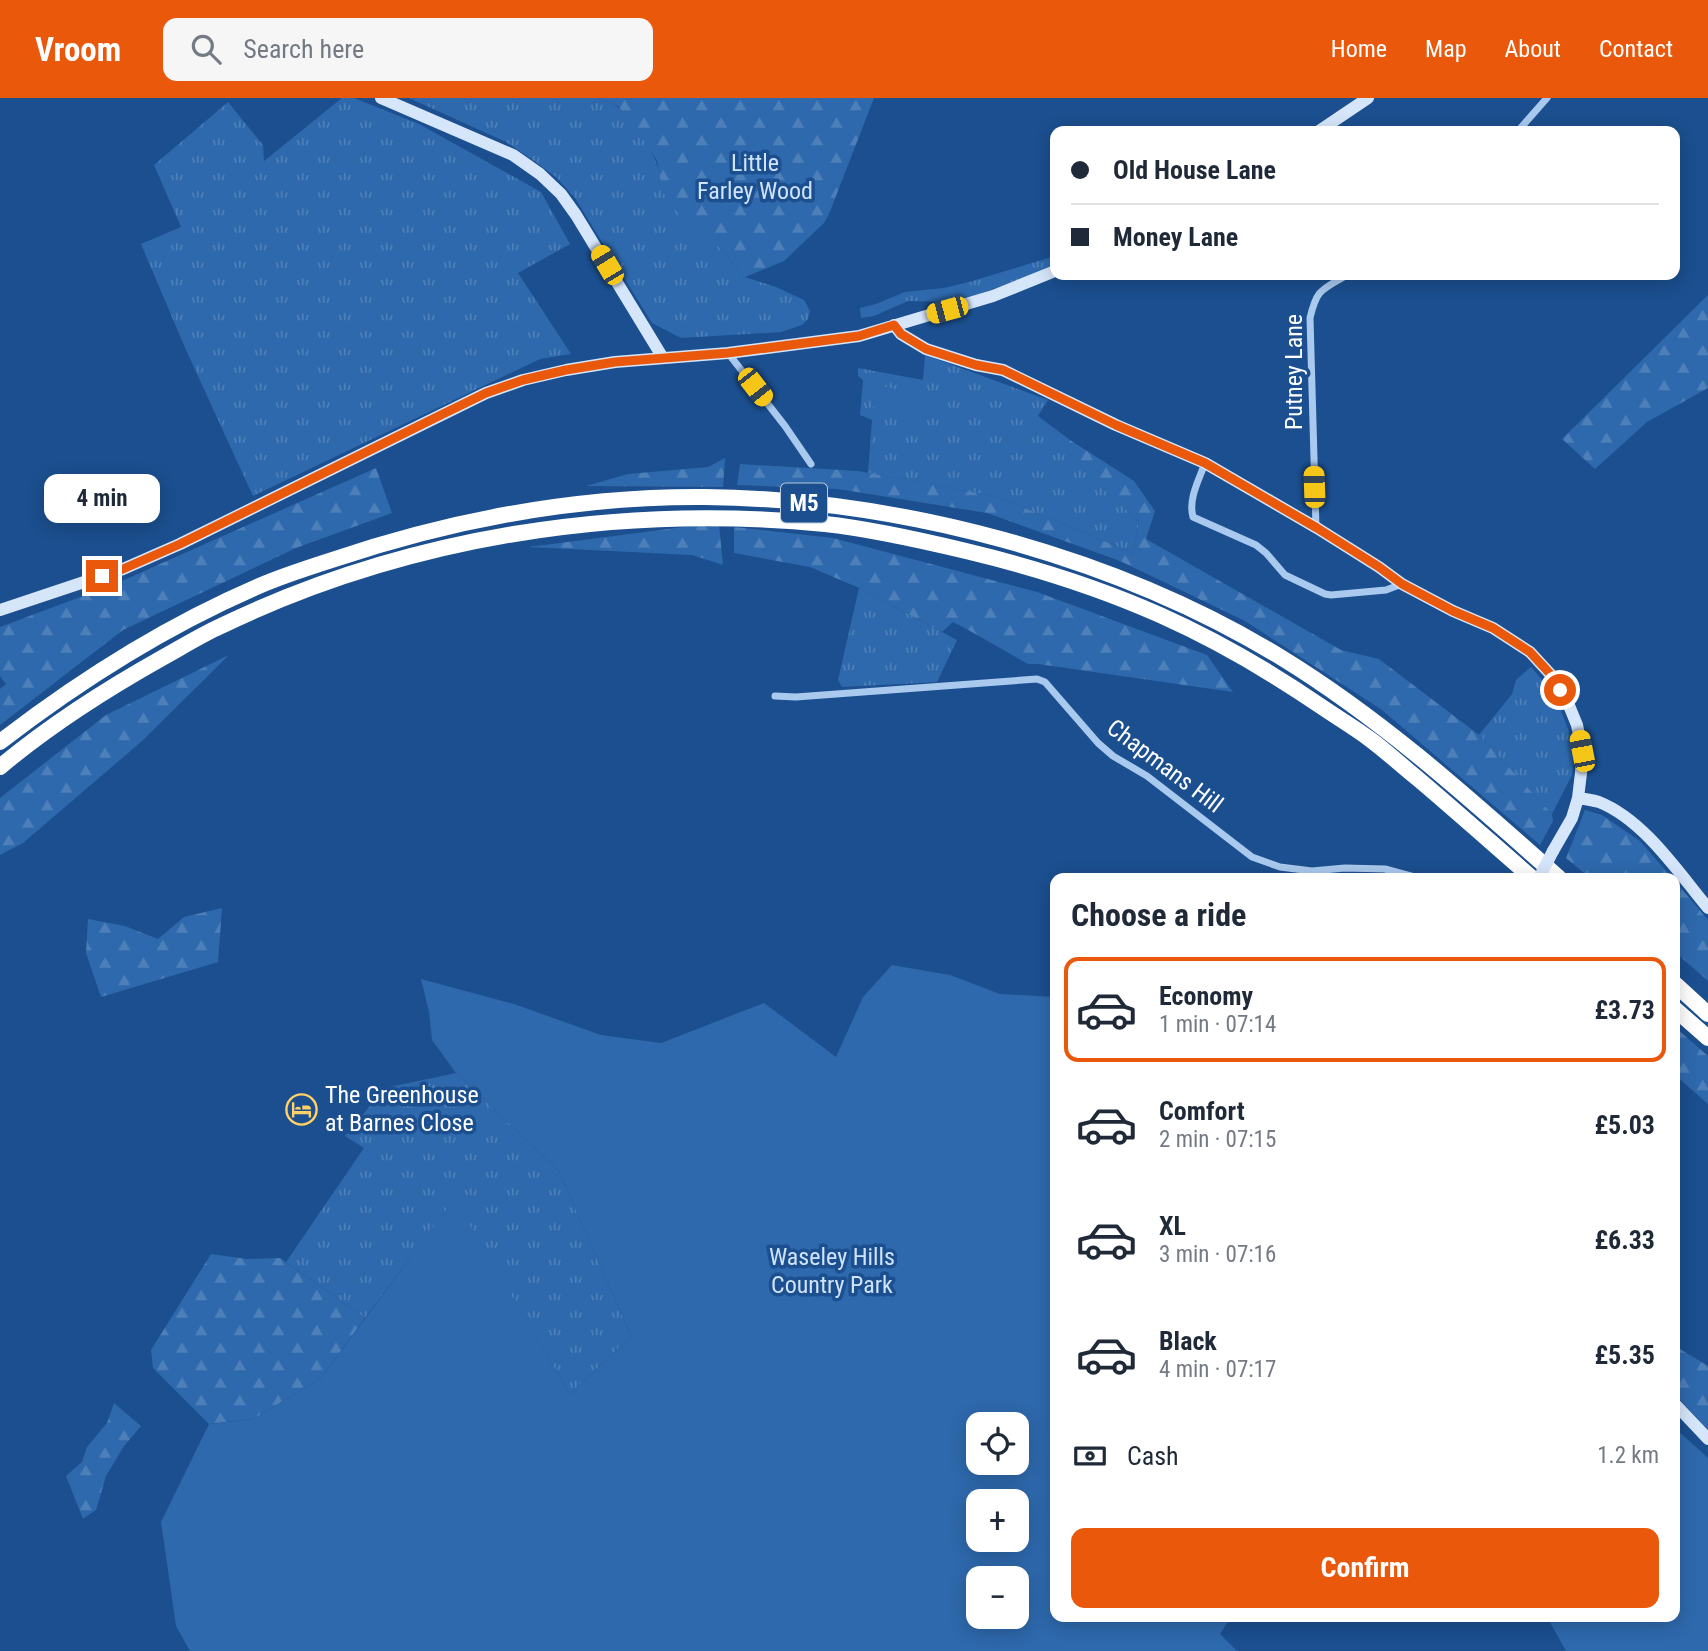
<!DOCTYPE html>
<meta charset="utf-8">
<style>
body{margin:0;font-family:"Roboto Condensed",sans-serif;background:#f6f6f7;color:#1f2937;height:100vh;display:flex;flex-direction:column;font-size:26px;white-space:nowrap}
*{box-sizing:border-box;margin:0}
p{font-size:23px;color:#747a83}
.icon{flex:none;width:38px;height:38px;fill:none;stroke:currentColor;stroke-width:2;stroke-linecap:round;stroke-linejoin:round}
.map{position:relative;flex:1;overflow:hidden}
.side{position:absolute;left:1050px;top:775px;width:630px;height:749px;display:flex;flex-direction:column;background:#fff;border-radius:14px;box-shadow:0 4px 18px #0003}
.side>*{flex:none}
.hud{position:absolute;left:1050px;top:28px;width:630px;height:154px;border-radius:14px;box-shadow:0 4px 18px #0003;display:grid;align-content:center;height:154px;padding:0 21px;background:#fff}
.fabs{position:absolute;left:966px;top:1314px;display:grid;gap:14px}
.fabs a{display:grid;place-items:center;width:63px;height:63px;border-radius:14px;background:#fff;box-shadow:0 4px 18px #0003;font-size:35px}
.end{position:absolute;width:32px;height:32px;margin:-16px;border:9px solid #ea580c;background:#fff;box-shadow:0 0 0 4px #fff}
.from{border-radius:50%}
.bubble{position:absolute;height:49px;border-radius:14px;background:#fff;box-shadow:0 4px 18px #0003;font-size:23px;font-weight:700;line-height:49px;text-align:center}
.car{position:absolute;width:21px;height:42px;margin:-21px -10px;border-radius:9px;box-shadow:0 0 5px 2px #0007;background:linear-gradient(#f5c518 24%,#345 0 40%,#f5c518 0 76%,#345 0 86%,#f5c518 0)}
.hud b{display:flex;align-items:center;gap:24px;height:66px;font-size:26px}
.hud b+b{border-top:2px solid #e0e1e3}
.hud i{width:18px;height:18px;background:#1f2937}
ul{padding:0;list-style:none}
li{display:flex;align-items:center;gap:21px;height:105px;margin:0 14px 10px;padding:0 7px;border:4px solid transparent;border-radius:14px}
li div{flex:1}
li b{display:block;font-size:26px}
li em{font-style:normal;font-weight:700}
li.current{border-color:#ea580c}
li>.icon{width:63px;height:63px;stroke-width:1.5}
h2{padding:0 21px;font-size:32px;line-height:84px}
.pay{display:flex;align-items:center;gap:18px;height:77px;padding:0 21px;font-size:26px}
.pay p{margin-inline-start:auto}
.button{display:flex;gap:14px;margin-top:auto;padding:14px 21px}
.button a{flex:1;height:80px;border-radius:14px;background:#ea580c;color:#fff;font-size:28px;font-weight:700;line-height:80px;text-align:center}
header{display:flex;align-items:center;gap:42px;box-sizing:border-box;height:98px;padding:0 35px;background:#ea580c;color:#fff}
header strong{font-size:33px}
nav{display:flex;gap:38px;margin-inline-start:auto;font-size:24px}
.search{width:490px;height:63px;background:#f6f6f7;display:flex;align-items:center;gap:18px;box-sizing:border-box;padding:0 24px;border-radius:14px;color:#747a83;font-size:26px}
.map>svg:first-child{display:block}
.grass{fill:url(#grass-tufts)}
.forest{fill:url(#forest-firs)}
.green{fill:#2e69ad;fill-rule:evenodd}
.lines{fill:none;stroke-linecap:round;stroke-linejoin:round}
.street{stroke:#a9c9ee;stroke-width:7}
.secondary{stroke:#d6e6fa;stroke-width:12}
.highway{stroke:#fff;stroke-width:16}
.secondary-bridge{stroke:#d6e6fa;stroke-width:12}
.route{stroke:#ea580c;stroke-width:9}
.labels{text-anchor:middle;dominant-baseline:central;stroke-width:7;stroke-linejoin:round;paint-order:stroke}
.shield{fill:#1b4f8f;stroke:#bbcadd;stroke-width:2}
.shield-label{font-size:23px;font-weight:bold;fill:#fff}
.park-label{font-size:24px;fill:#cfe3fa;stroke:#1b4f8f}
.street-label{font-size:24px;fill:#fff;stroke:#1b4f8f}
.poi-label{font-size:24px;fill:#fff;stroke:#1b4f8f;text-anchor:start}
</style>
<header>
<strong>Vroom</strong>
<div class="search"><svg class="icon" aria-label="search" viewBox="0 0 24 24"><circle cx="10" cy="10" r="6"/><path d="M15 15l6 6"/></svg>Search here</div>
<nav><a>Home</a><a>Map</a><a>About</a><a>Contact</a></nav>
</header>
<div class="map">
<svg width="1708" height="1553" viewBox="0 0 1708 1553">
<defs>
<pattern id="grass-tufts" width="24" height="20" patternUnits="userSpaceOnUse" patternTransform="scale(1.75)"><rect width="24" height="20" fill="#2e69ad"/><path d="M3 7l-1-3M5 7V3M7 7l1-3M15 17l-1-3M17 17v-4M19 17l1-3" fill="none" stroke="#4d80b9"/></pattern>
<pattern id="forest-firs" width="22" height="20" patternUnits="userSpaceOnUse" patternTransform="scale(1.75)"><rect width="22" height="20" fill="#2e69ad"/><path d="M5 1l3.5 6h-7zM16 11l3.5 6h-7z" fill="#4d80b9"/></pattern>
</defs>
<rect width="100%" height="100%" fill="#1b4f8f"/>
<!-- grass -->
<path class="grass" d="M342,0H354L419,26L541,94L570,146L518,175L571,256L540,261L253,398L186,252L141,146L181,129L154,67L228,4L263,47L264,63Z
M409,0H598C604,3 613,5 618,9C634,21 655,57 660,75L717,147L745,179L776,189L804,202L810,213L808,221L802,227L781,234L681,240L652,225L575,100L557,80L533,62L506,44Z
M1055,158V168L958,204L908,203L874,218L861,220L860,210L876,206L905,194L944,190L969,184Z
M925,257L1048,302L1038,318L1070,342L1067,356L1139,424L1133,455L998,399L868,375L872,322L860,317L863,282L858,278V270L923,282Z
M859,490L957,542L937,584L842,589L838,582Z
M1531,569L1555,597L1576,652L1572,677L1552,716L1479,637L1512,596L1516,582Z
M456,975L559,1073L631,1238L570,1296L454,1102L365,1220L286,1164L364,1050L345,1038L385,990Z"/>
<!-- forest -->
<path class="forest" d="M598,0H874L829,116L824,125L784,163L745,179L717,147L708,145L685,126L663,94L657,63L633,26L618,8Z
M1708,197V290L1647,324L1595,371L1562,341Z
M1070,342L1134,383L1155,413L1146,441L1341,552L1379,561L1479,637L1552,716L1553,723L1540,747L1382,612L1245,523L1120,463L987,415L838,391L737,387L740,366L858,373L998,399L1133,455L1139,424L1066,356Z
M725,360L723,389L586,388L628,376L708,369Z
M376,370L392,415L296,450L123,532L0,627V591L6,586L0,578V529L115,486Z
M719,427L723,467L692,457L529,449L683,429Z
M734,429L833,440L1037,494L1207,557L1233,594L1038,566H1028L970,533L953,524L942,534L859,490L810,469L734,455Z
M229,557L141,644L23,745L0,757V700L106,617Z
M1585,712L1602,717L1640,743L1672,780H1590L1566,760Z
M1675,783L1708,822V883L1675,854Z
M222,810L218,864L101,899L86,855L88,821L125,828L158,841L184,819Z
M1675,929L1708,958V1006L1675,977Z
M211,1156L247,1161L280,1160L365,1220L321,1280L253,1321L209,1326L153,1270L151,1252Z
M1675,1248L1708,1268V1332L1675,1296Z
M114,1305L141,1328L124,1348L106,1378L96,1412L83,1421L66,1378L82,1364L87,1349L107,1325Z"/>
<!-- green -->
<path class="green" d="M876,287L921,296L917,317L872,309Z
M892,867L950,877L1000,896L1055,899V1519H1231L1220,1536L1237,1553H190L176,1528L161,1424L209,1326L253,1321L321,1280L454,1101L570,1296L631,1238L559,1073L456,975L432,942L429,914L421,881L514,906L601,937L661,945L764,905L836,959L863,899ZM1017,1326V1365H978V1326ZM978,1404H1017V1442H978ZM978,1480H1017V1519H978Z
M1675,1330L1708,1360V1553H1566L1547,1519H1675Z"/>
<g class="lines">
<!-- street -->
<path class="street" d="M1518,33L1547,0
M728,255L785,328L811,366
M1205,365C1199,382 1188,401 1193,419L1256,447L1266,455L1285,477L1325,496L1331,497L1386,492L1402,486
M1316,430L1310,220C1317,190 1322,192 1347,177
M775,598L796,599L1037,581L1045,584L1098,645L1113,658L1147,678L1252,759L1280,769L1312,773L1345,770L1385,771L1418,780"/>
<!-- secondary -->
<path class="secondary" d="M381,0L513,57L540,76L561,96L576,117L663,260
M1319,33L1368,0
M894,227L901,236L926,251L976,267L1003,272L1116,327L1205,365L1317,430L1379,469L1402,486L1453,513L1493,530L1530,554L1553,579L1568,605L1577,627L1582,652L1581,675L1578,700L1572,720L1553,753
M0,512L123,471L180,446L425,325L486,295L523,282L566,272L615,264L728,255L859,238L993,198L1055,173
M1578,700C1585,701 1592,702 1599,704C1644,722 1678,774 1708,810
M1675,1306L1708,1341"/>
<!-- highway -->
<path class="highway" d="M0,644C79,583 166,528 259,488C282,478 307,470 332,462C451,422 579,398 705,399C900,401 1115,458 1282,560C1383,622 1470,701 1559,780
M0,669C50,627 105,592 162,560C182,549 201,537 221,528C408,438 619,406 825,426C872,431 920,442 966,453C1033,469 1097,489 1160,517C1216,542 1271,574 1322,609C1338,620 1355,630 1371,642C1387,654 1402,668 1417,680C1456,713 1494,747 1532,780
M1675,886L1708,916
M1675,911L1708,940"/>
<!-- secondary-bridge -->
<path class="secondary-bridge" d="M1539,780L1553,753"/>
</g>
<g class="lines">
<!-- route -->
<path class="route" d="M102,478L123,471L180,446L445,315L486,295L523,282L566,272L615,264L728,255L859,238L894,227L901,236L926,251L976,267L1003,272L1116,327L1205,365L1317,430L1379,469L1402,486L1453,513L1493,530L1530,554L1553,579L1560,592"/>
</g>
<!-- icons -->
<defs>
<symbol id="hotel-ring" viewBox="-11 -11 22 22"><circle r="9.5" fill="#1b4f8f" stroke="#ffd166" stroke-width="1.5"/><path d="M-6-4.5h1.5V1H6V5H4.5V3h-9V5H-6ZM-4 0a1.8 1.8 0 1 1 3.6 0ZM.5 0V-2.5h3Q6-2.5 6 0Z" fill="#ffd166"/></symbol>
</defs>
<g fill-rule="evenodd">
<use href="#hotel-ring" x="284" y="994" width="35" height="35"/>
</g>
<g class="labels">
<!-- shield labels -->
<rect class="shield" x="781" y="385.5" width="46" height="39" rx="5"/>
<g class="shield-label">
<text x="804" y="405">M5</text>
</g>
<!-- park labels -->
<g class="park-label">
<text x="755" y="65">Little<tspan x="755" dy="28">Farley Wood</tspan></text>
<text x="832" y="1159">Waseley Hills<tspan x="832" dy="28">Country Park</tspan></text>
</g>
<!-- street labels -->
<g class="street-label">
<text transform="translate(1294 274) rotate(-90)">Putney Lane</text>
<text transform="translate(1165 668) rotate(37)">Chapmans Hill</text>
</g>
<!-- poi labels -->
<g class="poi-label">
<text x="325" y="997">The Greenhouse<tspan x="325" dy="28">at Barnes Close</tspan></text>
</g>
</g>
</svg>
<div class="fabs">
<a><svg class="icon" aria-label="locate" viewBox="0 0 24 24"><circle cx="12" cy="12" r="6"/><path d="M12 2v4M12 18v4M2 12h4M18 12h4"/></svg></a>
<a>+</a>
<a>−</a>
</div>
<i class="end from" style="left:1560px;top:592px"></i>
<i class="end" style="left:102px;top:478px"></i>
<div class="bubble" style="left:44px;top:376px;width:116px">4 min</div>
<i class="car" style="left:607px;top:167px;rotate:329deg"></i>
<i class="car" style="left:947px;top:212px;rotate:255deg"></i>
<i class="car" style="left:755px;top:289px;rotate:142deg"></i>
<i class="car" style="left:1314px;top:389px;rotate:358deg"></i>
<i class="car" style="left:1582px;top:653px;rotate:349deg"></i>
<div class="hud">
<b><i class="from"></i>Old House Lane</b>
<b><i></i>Money Lane</b>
</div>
<section class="side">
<h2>Choose a ride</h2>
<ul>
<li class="current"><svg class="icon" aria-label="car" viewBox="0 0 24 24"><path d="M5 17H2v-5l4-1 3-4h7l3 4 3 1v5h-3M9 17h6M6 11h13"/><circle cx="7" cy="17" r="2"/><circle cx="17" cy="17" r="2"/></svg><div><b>Economy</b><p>1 min · 07:14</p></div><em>£3.73</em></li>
<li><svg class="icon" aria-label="car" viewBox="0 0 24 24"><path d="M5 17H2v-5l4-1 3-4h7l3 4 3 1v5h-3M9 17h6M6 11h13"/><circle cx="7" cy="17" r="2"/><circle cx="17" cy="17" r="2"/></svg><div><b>Comfort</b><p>2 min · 07:15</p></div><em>£5.03</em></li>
<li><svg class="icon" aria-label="car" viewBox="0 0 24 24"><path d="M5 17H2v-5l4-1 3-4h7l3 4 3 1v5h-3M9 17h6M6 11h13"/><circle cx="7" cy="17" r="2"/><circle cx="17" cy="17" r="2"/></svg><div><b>XL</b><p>3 min · 07:16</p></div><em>£6.33</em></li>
<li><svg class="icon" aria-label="car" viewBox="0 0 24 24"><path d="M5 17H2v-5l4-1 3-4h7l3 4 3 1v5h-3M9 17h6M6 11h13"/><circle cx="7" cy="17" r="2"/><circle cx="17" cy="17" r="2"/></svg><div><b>Black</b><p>4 min · 07:17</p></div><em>£5.35</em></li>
</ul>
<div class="pay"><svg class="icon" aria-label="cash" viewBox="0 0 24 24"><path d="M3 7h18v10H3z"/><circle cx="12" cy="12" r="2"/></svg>Cash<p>1.2 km</p></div>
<div class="button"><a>Confirm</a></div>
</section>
</div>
